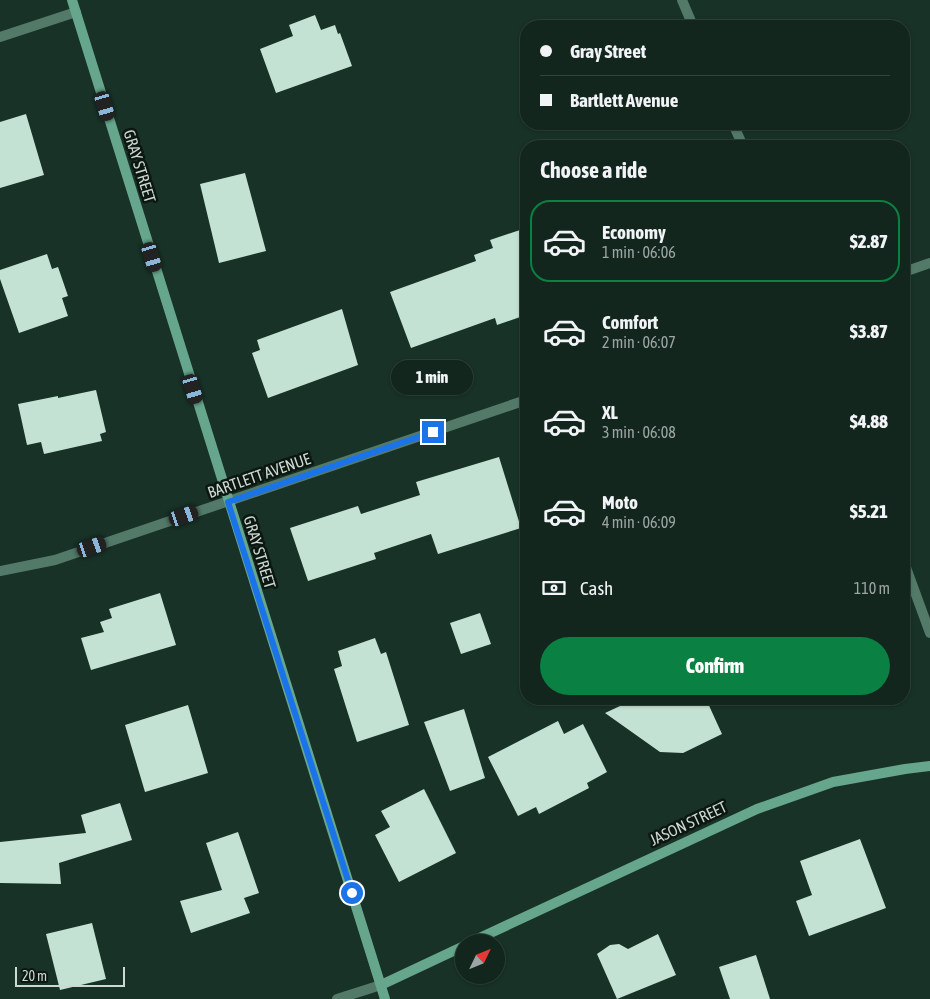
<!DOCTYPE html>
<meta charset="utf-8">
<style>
body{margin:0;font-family:"Asap Condensed",sans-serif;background:#1b2e26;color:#f1f3f6;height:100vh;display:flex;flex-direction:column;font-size:19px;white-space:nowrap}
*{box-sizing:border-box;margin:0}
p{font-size:16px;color:#9ca5a4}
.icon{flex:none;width:28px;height:28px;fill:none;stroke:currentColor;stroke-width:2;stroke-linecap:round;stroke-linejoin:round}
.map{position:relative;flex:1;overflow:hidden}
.sheet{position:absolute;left:520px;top:140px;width:390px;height:565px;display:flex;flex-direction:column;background:#12261d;border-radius:20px;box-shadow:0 1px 4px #0004,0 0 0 1px #31433b}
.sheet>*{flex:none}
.top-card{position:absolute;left:520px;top:20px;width:390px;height:110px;border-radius:20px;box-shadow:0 1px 4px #0004,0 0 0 1px #31433b;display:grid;align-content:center;height:110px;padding:0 20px;background:#12261d}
.needle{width:32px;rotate:47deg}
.fabs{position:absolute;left:455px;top:934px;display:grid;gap:10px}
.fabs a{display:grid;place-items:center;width:50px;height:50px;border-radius:50%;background:#12261d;box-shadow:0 1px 4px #0004,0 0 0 1px #31433b;font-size:25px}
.scale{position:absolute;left:15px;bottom:12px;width:110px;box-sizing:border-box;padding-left:5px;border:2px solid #cbd9d2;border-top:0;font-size:14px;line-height:18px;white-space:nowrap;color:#cbd9d2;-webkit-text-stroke:4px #0c1712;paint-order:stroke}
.end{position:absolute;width:22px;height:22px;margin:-11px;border:6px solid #1a73e8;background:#fff;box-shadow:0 0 0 2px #fff}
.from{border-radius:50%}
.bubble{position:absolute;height:35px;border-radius:18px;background:#12261d;box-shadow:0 1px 4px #0004,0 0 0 1px #31433b;font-size:16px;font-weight:800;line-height:35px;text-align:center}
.car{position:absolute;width:15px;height:30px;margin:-15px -8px;border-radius:6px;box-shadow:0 0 4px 1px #0007;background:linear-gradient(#222 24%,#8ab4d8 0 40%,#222 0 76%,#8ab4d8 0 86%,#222 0)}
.top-card b{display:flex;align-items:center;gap:18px;height:48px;font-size:19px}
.top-card b+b{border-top:1px solid #31433b}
.top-card i{width:12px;height:12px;background:#f1f3f6}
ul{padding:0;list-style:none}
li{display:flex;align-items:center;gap:15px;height:82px;margin:0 10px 8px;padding:0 10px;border:2px solid transparent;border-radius:20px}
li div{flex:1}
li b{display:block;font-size:19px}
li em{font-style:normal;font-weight:800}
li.current{border-color:#0b8043}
li>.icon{width:45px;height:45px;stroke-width:1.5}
h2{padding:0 20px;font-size:22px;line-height:60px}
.pay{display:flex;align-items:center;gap:12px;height:55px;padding:0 20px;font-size:19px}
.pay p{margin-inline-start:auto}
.action{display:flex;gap:10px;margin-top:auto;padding:10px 20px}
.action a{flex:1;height:58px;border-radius:30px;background:#0b8043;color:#fff;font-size:20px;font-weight:800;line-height:58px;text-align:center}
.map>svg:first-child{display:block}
.building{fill:#c4e2d4}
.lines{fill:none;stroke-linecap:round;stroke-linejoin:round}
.street{stroke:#537a69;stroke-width:10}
.secondary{stroke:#66a68c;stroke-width:10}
.route{stroke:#1a73e8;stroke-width:6}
.labels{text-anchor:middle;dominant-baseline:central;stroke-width:5;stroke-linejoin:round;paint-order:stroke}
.street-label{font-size:16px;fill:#cbd9d2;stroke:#0c1712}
</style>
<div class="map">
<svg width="930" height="999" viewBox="0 0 930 999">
<rect width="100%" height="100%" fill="#183227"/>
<!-- building -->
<path class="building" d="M315,15L321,30L335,25L338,34L340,33L352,66L276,93L260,49L293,36L289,25Z
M26,114L44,175L0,188V122Z
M245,173L266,251L219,263L200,184Z
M526,228V315L497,325L495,318L411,348L390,292L476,261L474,255L493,248L490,240Z
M47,254L52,269L58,267L68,296L62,298L68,316L19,333L0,279V270Z
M342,309L358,365L268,398L252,353L260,350L257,340Z
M96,390L106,432L100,434L102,441L44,454L41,442L27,445L18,404L58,396V398Z
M499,457L521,528L438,554L431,534L374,553L376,559L308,581L290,528L358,506L361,514L420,495L416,482Z
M160,593L176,645L91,670L81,638L104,632L100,622L112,618L109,609Z
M480,613L491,644L461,654L450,623Z
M375,638L381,654L386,652L409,725L357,742L334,669L342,666L338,651Z
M635,699H706L722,734L683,753L660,752L605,713Z
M188,705L208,773L145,792L125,725Z
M464,709L485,778L450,791L424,722Z
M558,721L564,734L583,724L607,772L587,783L589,788L539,814L536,807L518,816L488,757Z
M424,789L456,853L399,882L375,835L390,827L381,811Z
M120,803L132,840L59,863L61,884L0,883V842L86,833L81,815Z
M238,832L259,893L244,898L250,913L191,933L180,901L222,890L206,843Z
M860,839L886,908L809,936L796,901L812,895L800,861Z
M92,923L106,979L60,990L46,934Z
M658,934L676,975L617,999L597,954L610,945L619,944L628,949Z
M756,955L770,999H730L719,967Z"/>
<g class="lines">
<!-- street -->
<path class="street" d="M682,0L693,26
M0,37L76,12
M733,124L743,146
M904,272L930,263
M904,562L930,633
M0,571L55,560L526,400
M337,999L381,985"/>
<!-- secondary -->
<path class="secondary" d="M72,0L385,999
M471,942L757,809L833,782L905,769L930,766
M381,985L464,946"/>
</g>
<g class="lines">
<!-- route -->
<path class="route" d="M352,893L228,502L433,432"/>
</g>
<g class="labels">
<!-- street labels -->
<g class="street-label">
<text transform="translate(140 166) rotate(73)">GRAY STREET</text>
<text transform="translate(259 475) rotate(-19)">BARTLETT AVENUE</text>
<text transform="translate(260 552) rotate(73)">GRAY STREET</text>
<text transform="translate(688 823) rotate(-25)">JASON STREET</text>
</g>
</g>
</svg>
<div class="fabs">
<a><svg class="needle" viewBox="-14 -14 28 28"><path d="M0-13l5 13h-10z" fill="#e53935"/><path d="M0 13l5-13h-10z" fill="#9ca5a4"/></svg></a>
</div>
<div class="scale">20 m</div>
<i class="end from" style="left:352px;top:893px"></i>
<i class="end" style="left:433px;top:432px"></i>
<div class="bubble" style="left:391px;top:360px;width:82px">1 min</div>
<i class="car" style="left:105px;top:106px;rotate:163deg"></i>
<i class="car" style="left:152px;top:257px;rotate:163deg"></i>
<i class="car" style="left:193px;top:389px;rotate:163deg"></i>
<i class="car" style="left:184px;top:516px;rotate:71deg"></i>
<i class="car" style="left:92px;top:547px;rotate:71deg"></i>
<div class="top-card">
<b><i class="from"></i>Gray Street</b>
<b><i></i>Bartlett Avenue</b>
</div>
<section class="sheet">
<h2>Choose a ride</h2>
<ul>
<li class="current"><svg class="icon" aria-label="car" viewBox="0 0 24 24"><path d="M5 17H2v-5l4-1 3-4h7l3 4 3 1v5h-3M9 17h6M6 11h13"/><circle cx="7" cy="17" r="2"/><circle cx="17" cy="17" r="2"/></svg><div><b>Economy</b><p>1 min · 06:06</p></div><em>$2.87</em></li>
<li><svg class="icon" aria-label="car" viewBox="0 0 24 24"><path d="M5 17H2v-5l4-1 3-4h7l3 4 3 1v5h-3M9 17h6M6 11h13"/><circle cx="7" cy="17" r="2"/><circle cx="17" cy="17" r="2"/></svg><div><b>Comfort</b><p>2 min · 06:07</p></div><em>$3.87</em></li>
<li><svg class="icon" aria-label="car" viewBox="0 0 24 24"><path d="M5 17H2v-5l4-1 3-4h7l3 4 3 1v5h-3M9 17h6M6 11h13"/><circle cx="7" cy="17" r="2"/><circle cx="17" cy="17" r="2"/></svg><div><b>XL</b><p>3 min · 06:08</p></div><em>$4.88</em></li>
<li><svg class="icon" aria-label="car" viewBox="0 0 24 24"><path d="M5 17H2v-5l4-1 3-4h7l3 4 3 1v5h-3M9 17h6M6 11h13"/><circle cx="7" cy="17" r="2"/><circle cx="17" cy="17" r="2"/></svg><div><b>Moto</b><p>4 min · 06:09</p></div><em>$5.21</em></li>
</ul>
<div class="pay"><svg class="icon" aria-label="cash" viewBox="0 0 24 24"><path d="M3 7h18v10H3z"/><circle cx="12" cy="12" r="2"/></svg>Cash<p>110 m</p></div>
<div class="action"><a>Confirm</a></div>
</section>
</div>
